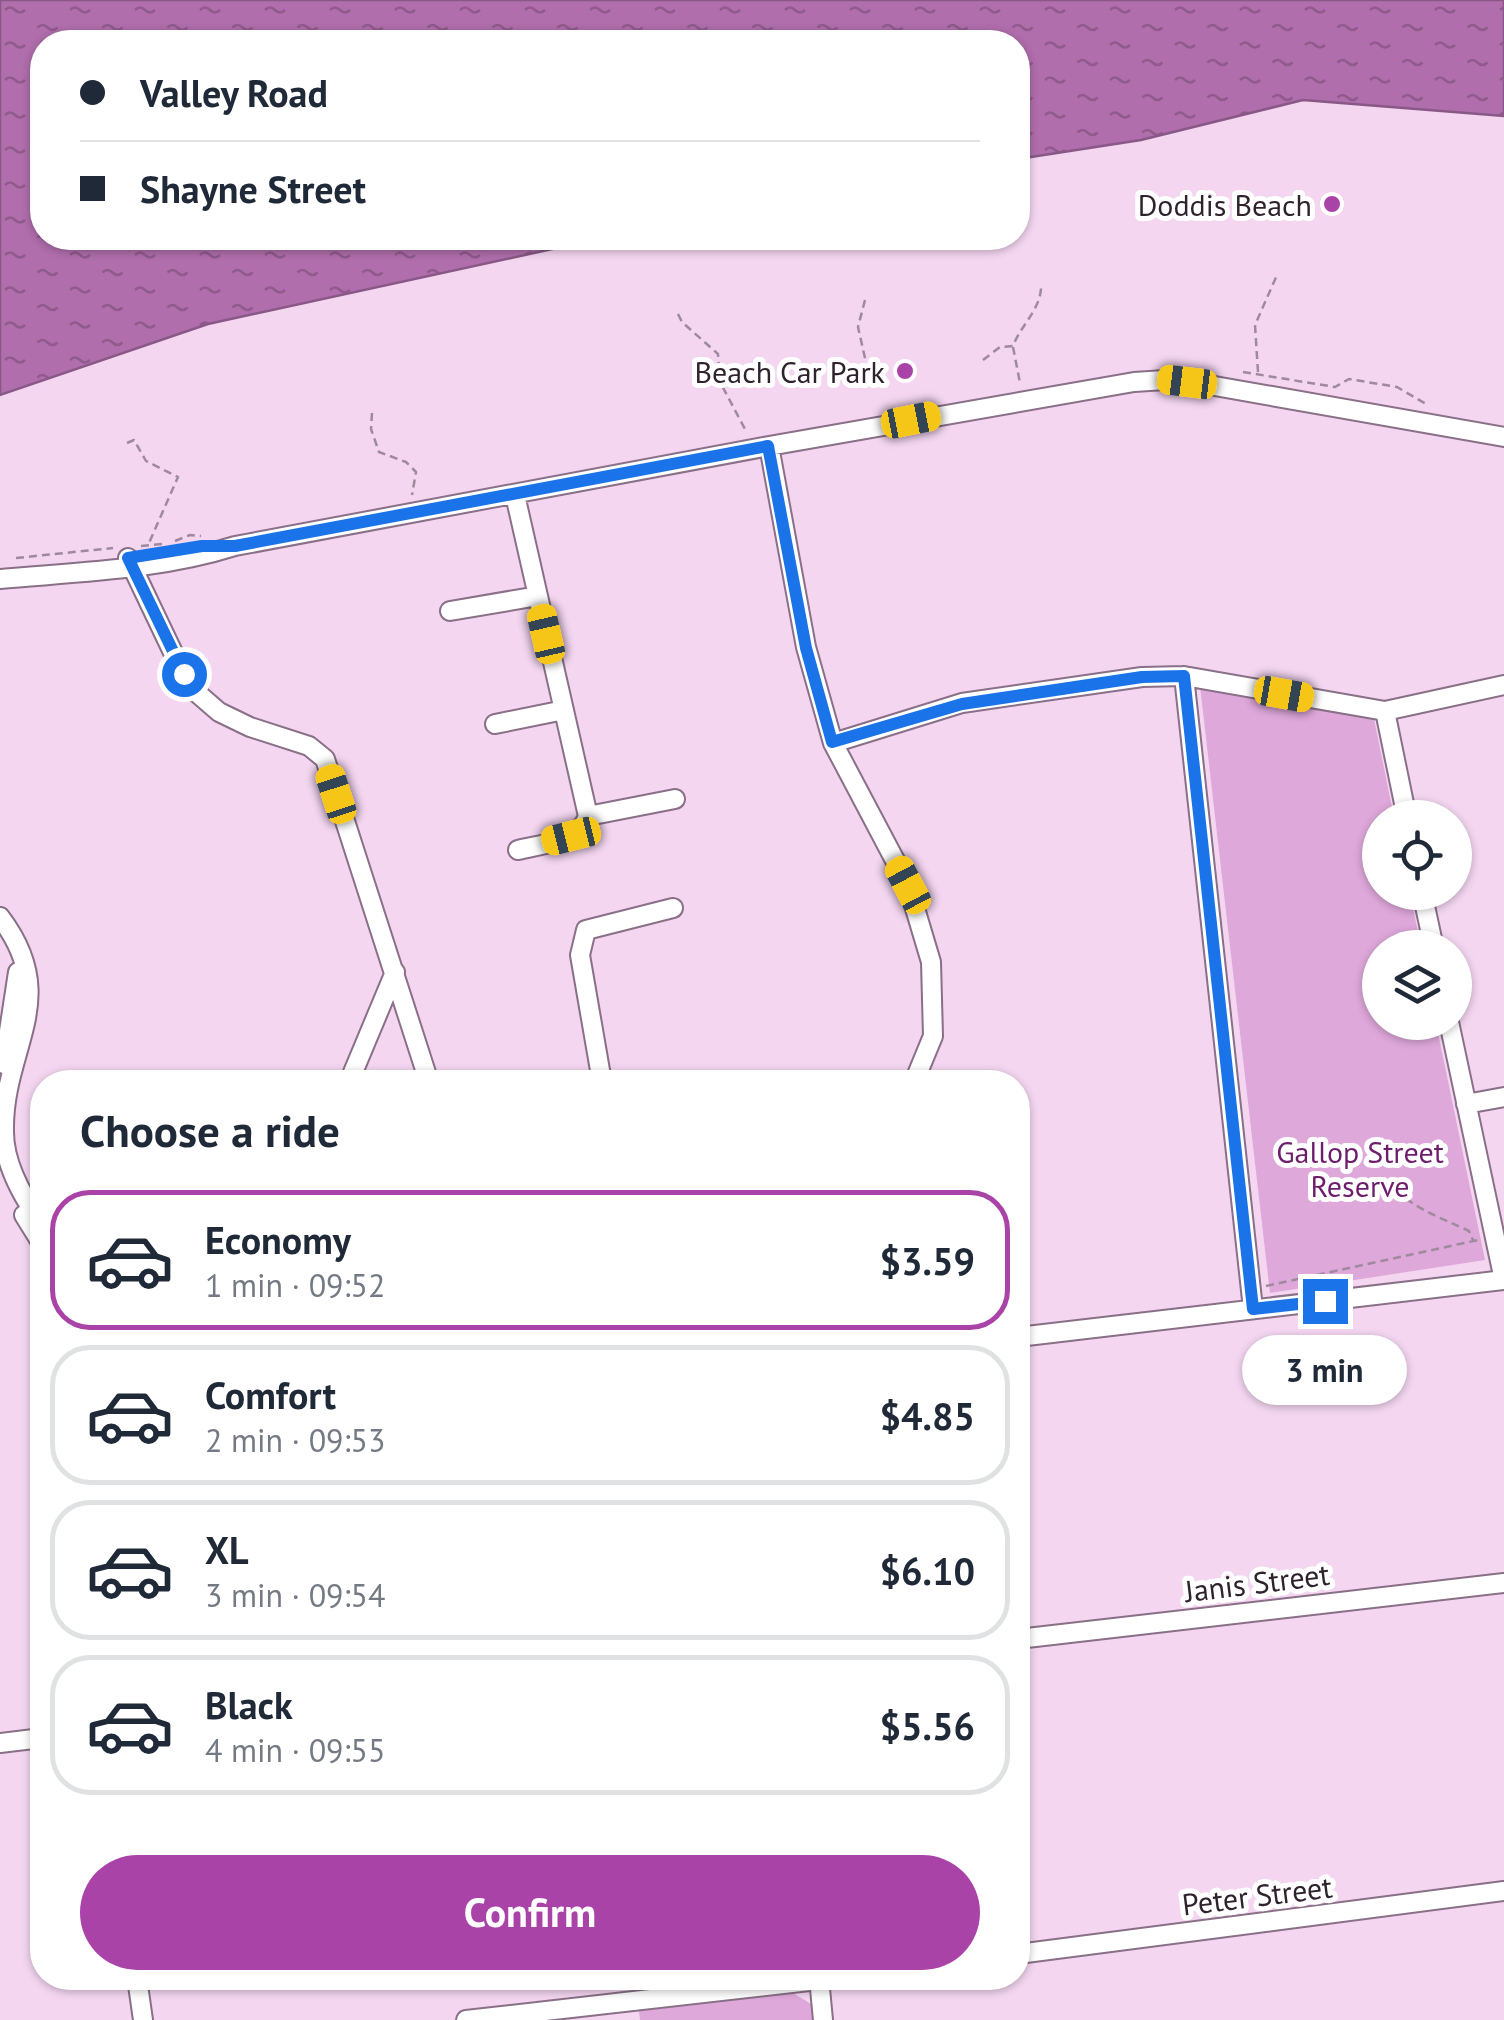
<!DOCTYPE html>
<meta charset="utf-8">
<style>
body{margin:0;font-family:"PT Sans",sans-serif;background:#f6f6f7;color:#1f2937;height:100vh;display:flex;flex-direction:column;font-size:38px;white-space:nowrap}
*{box-sizing:border-box;margin:0}
p{font-size:32px;color:#747a83}
.icon{flex:none;width:55px;height:55px;fill:none;stroke:currentColor;stroke-width:2;stroke-linecap:round;stroke-linejoin:round}
.map{position:relative;flex:1;overflow:hidden}
.side{position:absolute;left:30px;top:1070px;width:1000px;height:920px;display:flex;flex-direction:column;background:#fff;border-radius:40px;box-shadow:0 2px 8px #0004}
.side>*{flex:none}
.hud{position:absolute;left:30px;top:30px;width:1000px;height:220px;border-radius:40px;box-shadow:0 2px 8px #0004;display:grid;align-content:center;height:220px;padding:0 50px;background:#fff}
.buttons{position:absolute;left:1362px;top:800px;display:grid;gap:20px}
.buttons a{display:grid;place-items:center;width:110px;height:110px;border-radius:50%;background:#fff;box-shadow:0 2px 8px #0004;font-size:50px}
.end{position:absolute;width:45px;height:45px;margin:-22px;border:12px solid #1a73e8;background:#fff;box-shadow:0 0 0 5px #fff}
.from{border-radius:50%}
.bubble{position:absolute;height:70px;border-radius:35px;background:#fff;box-shadow:0 2px 8px #0004;font-size:32px;font-weight:600;line-height:70px;text-align:center}
.car{position:absolute;width:30px;height:60px;margin:-30px -15px;border-radius:12px;box-shadow:0 0 8px 2px #0007;background:linear-gradient(#f5c518 24%,#345 0 40%,#f5c518 0 76%,#345 0 86%,#f5c518 0)}
.hud b{display:flex;align-items:center;gap:35px;height:95px;font-size:38px}
.hud b+b{border-top:2px solid #e0e1e3}
.hud i{width:25px;height:25px;background:#1f2937}
ul{padding:0;list-style:none}
li{display:flex;align-items:center;gap:30px;height:140px;margin:0 20px 15px;padding:0 30px;border:5px solid #e0e1e3;border-radius:40px}
li div{flex:1}
li b{display:block;font-size:38px}
li em{font-style:normal;font-weight:600}
li.current{border-color:#aa43a7}
li>.icon{width:90px;height:90px;stroke-width:1.5}
h2{padding:0 50px;font-size:45px;line-height:120px}
.primary-button{display:flex;gap:20px;margin-top:auto;padding:20px 50px}
.primary-button a{flex:1;height:115px;border-radius:60px;background:#aa43a7;color:#fff;font-size:40px;font-weight:600;line-height:115px;text-align:center}
.map>svg:first-child{display:block}
.green{fill:#dea8da}
.water{fill:url(#water-ripples);stroke:#895886;stroke-width:2.5}
.lines{fill:none;stroke-linecap:round;stroke-linejoin:round}
.minor-casing{stroke:#896f87;stroke-width:22}
.path{stroke:#9f8a9d;stroke-width:2.5;stroke-dasharray:8 5;stroke-linecap:butt}
.minor{stroke:#fff;stroke-width:18}
.route{stroke:#1a73e8;stroke-width:12}
.poi-dot{fill:#aa43a7;stroke:#fff;stroke-width:4}
.labels{text-anchor:middle;dominant-baseline:central;stroke-width:10;stroke-linejoin:round;paint-order:stroke}
.poi-label{font-size:30px;fill:#2e232d;stroke:#fff;text-anchor:end}
.park-label{font-size:30px;fill:#6d1d6b;stroke:#fff}
.street-label{font-size:30px;fill:#2e232d;stroke:#fff}
</style>
<div class="map">
<svg width="1504" height="2020" viewBox="0 0 1504 2020">
<defs>
<pattern id="water-ripples" width="26" height="14" patternUnits="userSpaceOnUse" patternTransform="scale(2.5)"><rect width="26" height="14" fill="#b06eac"/><path d="M2 4q2-2 4 0t4 0M15 11q2-2 4 0t4 0" fill="none" stroke="#905a8c"/></pattern>
</defs>
<rect width="100%" height="100%" fill="#f4d6f1"/>
<!-- green -->
<path class="green" d="M1200,686L1374,719L1394,817L1380,818V892L1410,893L1421,947L1380,948V1022L1436,1023L1485,1260L1270,1293Z
M793,1993L811,2004L815,2020H640L639,2011Z"/>
<!-- water -->
<path class="water" d="M0,0H1504V116L1303,100L1141,140L1018,159V42H42V238H603L208,324L0,395Z"/>
<g class="lines">
<defs>
<path id="minor" d="M769,446L806,647L833,743L908,885L931,962L933,1036L914,1082
M515,495L588,816C580,842 542,844 518,850
M128,558L189,686L219,712L250,727L309,746L325,759L429,1082
M0,579C79,572 159,570 235,546L769,446L1134,382L1165,380L1209,385L1504,437
M450,611L538,596
M1184,676L1253,1309
M1385,711L1407,818
M495,724L564,710
M833,743L962,703L1142,677L1184,676L1385,711L1504,685
M588,816L675,799
M1422,892L1434,948
M0,917C63,1000 2,1047 4,1132C4,1164 24,1199 42,1224
M4,1064L18,972
M349,1082L395,972
M607,1082L601,1076L580,955L586,930L673,908
M1466,1104L1504,1097
M24,1215L42,1244
M1018,1337L1504,1280L1449,1022
M1018,1639L1504,1583
M0,1743L42,1738
M1018,1954L1504,1891
M137,1978L143,2020
M819,1978L823,2020
M466,2020L836,1978"/>
</defs>
<!-- minor casing -->
<use href="#minor" class="minor-casing"/>
<!-- path -->
<path class="path" d="M865,300L858,327L869,376
M678,314L682,322L718,354L720,382L746,431
M1013,347L1020,383
M983,360L1000,347L1013,346C1021,325 1040,310 1041,288
M1243,372L1335,387L1349,379L1397,387L1426,404
M1258,372L1255,325L1277,275
M372,413L371,429L379,452L406,462L416,472L412,495
M127,443L134,440L146,461L178,477L149,543
M175,541L190,535L201,536
M141,546L163,544
M16,558L113,548
M1388,1180C1409,1208 1438,1216 1469,1231L1473,1240
M1266,1286L1478,1240"/>
<!-- minor -->
<use href="#minor" class="minor"/>
</g>
<g class="lines">
<!-- route -->
<path class="route" d="M184,674L128,558L202,546H235L768,446L806,648L832,742L962,704L1142,677L1184,676L1253,1309L1325,1301"/>
</g>
<!-- markers -->
<g class="poi-dot">
<circle cx="1332" cy="204" r="10"/>
<circle cx="905" cy="371" r="10"/>
</g>
<g class="labels">
<!-- poi labels -->
<g class="poi-label">
<text x="1312" y="204">Doddis Beach</text>
<text x="885" y="371">Beach Car Park</text>
</g>
<!-- park labels -->
<g class="park-label">
<text x="1360" y="1151">Gallop Street<tspan x="1360" dy="34">Reserve</tspan></text>
</g>
<!-- street labels -->
<g class="street-label">
<text transform="translate(1257 1582) rotate(-7)">Janis Street</text>
<text transform="translate(1257 1895) rotate(-7)">Peter Street</text>
</g>
</g>
</svg>
<div class="buttons">
<a><svg class="icon" aria-label="locate" viewBox="0 0 24 24"><circle cx="12" cy="12" r="6"/><path d="M12 2v4M12 18v4M2 12h4M18 12h4"/></svg></a>
<a><svg class="icon" aria-label="layers" viewBox="0 0 24 24"><path d="M12 4l9 5-9 5-9-5zM3 14l9 5 9-5"/></svg></a>
</div>
<i class="end from" style="left:184px;top:674px"></i>
<i class="end" style="left:1325px;top:1301px"></i>
<div class="bubble" style="left:1242px;top:1335px;width:165px">3 min</div>
<i class="car" style="left:1187px;top:382px;rotate:277deg"></i>
<i class="car" style="left:911px;top:420px;rotate:79deg"></i>
<i class="car" style="left:546px;top:634px;rotate:347deg"></i>
<i class="car" style="left:1284px;top:694px;rotate:100deg"></i>
<i class="car" style="left:336px;top:794px;rotate:342deg"></i>
<i class="car" style="left:571px;top:836px;rotate:256deg"></i>
<i class="car" style="left:908px;top:885px;rotate:332deg"></i>
<div class="hud">
<b><i class="from"></i>Valley Road</b>
<b><i></i>Shayne Street</b>
</div>
<section class="side">
<h2>Choose a ride</h2>
<ul>
<li class="current"><svg class="icon" aria-label="car" viewBox="0 0 24 24"><path d="M5 17H2v-5l4-1 3-4h7l3 4 3 1v5h-3M9 17h6M6 11h13"/><circle cx="7" cy="17" r="2"/><circle cx="17" cy="17" r="2"/></svg><div><b>Economy</b><p>1 min · 09:52</p></div><em>$3.59</em></li>
<li><svg class="icon" aria-label="car" viewBox="0 0 24 24"><path d="M5 17H2v-5l4-1 3-4h7l3 4 3 1v5h-3M9 17h6M6 11h13"/><circle cx="7" cy="17" r="2"/><circle cx="17" cy="17" r="2"/></svg><div><b>Comfort</b><p>2 min · 09:53</p></div><em>$4.85</em></li>
<li><svg class="icon" aria-label="car" viewBox="0 0 24 24"><path d="M5 17H2v-5l4-1 3-4h7l3 4 3 1v5h-3M9 17h6M6 11h13"/><circle cx="7" cy="17" r="2"/><circle cx="17" cy="17" r="2"/></svg><div><b>XL</b><p>3 min · 09:54</p></div><em>$6.10</em></li>
<li><svg class="icon" aria-label="car" viewBox="0 0 24 24"><path d="M5 17H2v-5l4-1 3-4h7l3 4 3 1v5h-3M9 17h6M6 11h13"/><circle cx="7" cy="17" r="2"/><circle cx="17" cy="17" r="2"/></svg><div><b>Black</b><p>4 min · 09:55</p></div><em>$5.56</em></li>
</ul>
<div class="primary-button"><a>Confirm</a></div>
</section>
</div>
